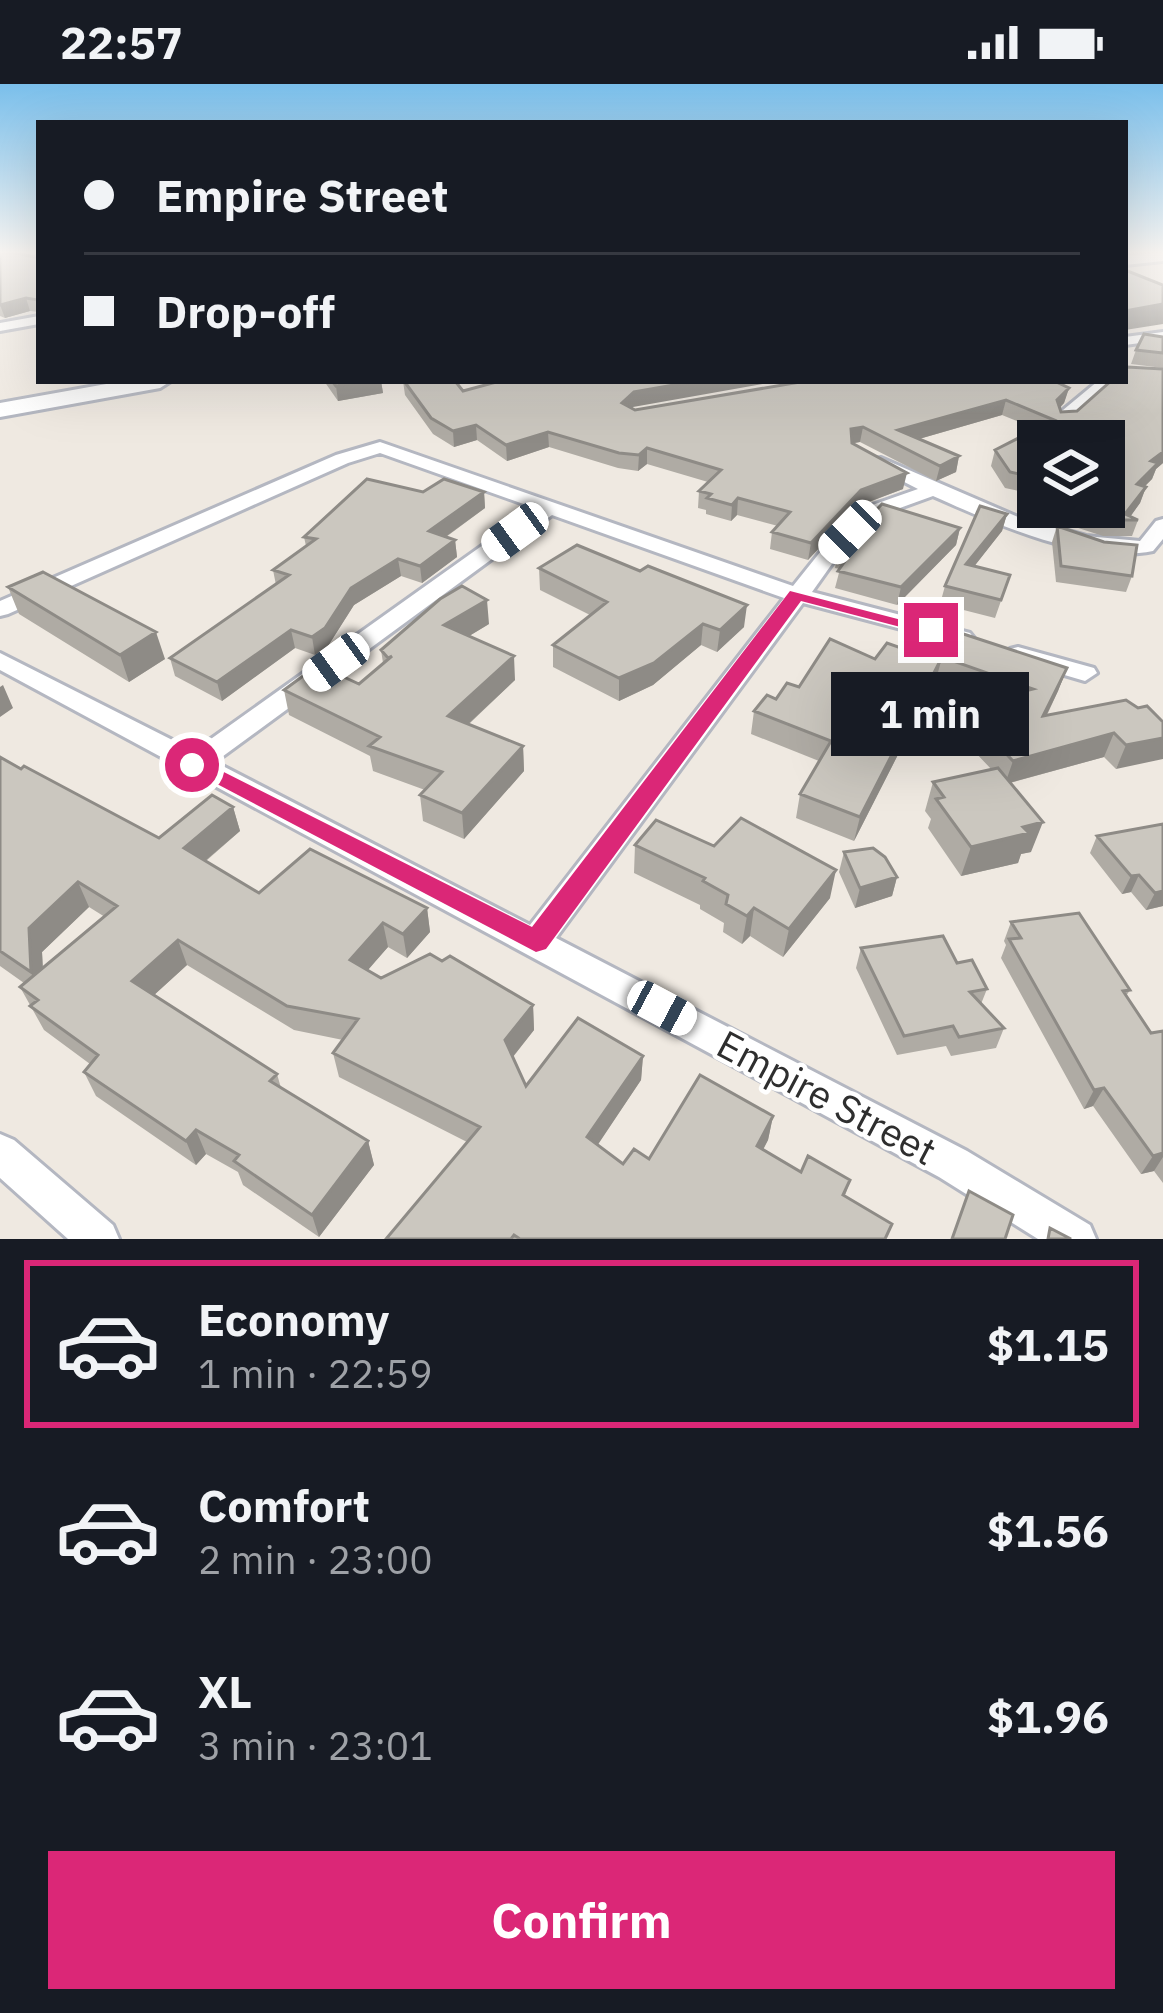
<!DOCTYPE html>
<meta charset="utf-8">
<style>
body{margin:0;font-family:"IBM Plex Sans",sans-serif;background:#20242c;color:#f1f3f6;height:100vh;display:flex;flex-direction:column;font-size:45px;white-space:nowrap}
*{box-sizing:border-box;margin:0}
p{font-size:39px;color:#9ea1a6}
.icon{flex:none;width:66px;height:66px;fill:none;stroke:currentColor;stroke-width:2;stroke-linecap:round;stroke-linejoin:round}
.map{position:relative;height:1155px;overflow:hidden}
.panel{display:flex;flex-direction:column;background:#171b24;flex:1}
.panel>*{flex:none}
.banner{position:absolute;left:36px;top:36px;width:1092px;height:264px;border-radius:0px;box-shadow:0 12px 48px #0002;display:grid;align-content:center;height:264px;padding:0 48px;background:#171b24}
.tools{position:absolute;left:1017px;top:336px;display:grid;gap:24px}
.tools a{display:grid;place-items:center;width:108px;height:108px;border-radius:0px;background:#171b24;box-shadow:0 12px 48px #0002;font-size:60px}
.end{position:absolute;width:54px;height:54px;margin:-27px;border:15px solid #db2777;background:#fff;box-shadow:0 0 0 6px #fff}
.from{border-radius:50%}
.bubble{position:absolute;height:84px;border-radius:0px;background:#171b24;box-shadow:0 12px 48px #0002;font-size:39px;font-weight:800;line-height:84px;text-align:center}
.car{position:absolute;width:36px;height:72px;margin:-36px -18px;border-radius:15px;box-shadow:0 0 9px 3px #0007;background:linear-gradient(#fff 24%,#345 0 40%,#fff 0 76%,#345 0 86%,#fff 0)}
.banner b{display:flex;align-items:center;gap:42px;height:114px;font-size:45px}
.banner b+b{border-top:3px solid #363941}
.banner i{width:30px;height:30px;background:#f1f3f6}
ul{padding:21px 0 0;list-style:none}
li{display:flex;align-items:center;gap:36px;height:168px;margin:0 24px 18px;padding:0 24px;border:6px solid transparent;border-radius:0px}
li div{flex:1}
li b{display:block;font-size:45px}
li em{font-style:normal;font-weight:800}
li.active{border-color:#db2777}
li>.icon{width:108px;height:108px;stroke-width:1.5}
.cta{display:flex;gap:24px;margin-top:auto;padding:24px 48px}
.cta a{flex:1;height:138px;border-radius:0px;background:#db2777;color:#fff;font-size:48px;font-weight:800;line-height:138px;text-align:center}
.status{display:flex;justify-content:space-between;align-items:center;height:84px;padding:0 60px;background:#171b24;direction:ltr}
.status svg{height:33px;fill:currentColor}
.map>svg:first-child{display:block}
.lines{fill:none;stroke-linecap:round;stroke-linejoin:round}
.minor-casing{stroke:#b4b7c1;stroke-width:6}
.secondary-casing{stroke:#b4b7c1;stroke-width:6}
.minor{fill:#fff;fill-rule:evenodd}
.secondary{fill:#fff;fill-rule:evenodd}
.wall{fill:#afaba4;fill-rule:evenodd}
.shaded-wall{fill:#8e8b86}
.building{fill:#cbc7bf;stroke:#8e8b86;stroke-width:3}
.route{fill:#db2777}
.labels{text-anchor:middle;dominant-baseline:central;stroke-width:9;stroke-linejoin:round;paint-order:stroke}
.near-street-label{font-size:39px;fill:#2e2e2e;stroke:#fff}
</style>
<div class="status"><b>22:57</b><svg viewBox="0 0 49 12"><path d="M0 12V9h3v3zM5 12V6h3v6zM10 12V3h3v9zM15 12V0h3v12zM26 1h20v11H26zM47 4h2v5h-2z"/></svg></div>
<div class="map">
<svg width="1163" height="1155" viewBox="0 0 1163 1155">
<rect width="100%" height="100%" fill="#efe9e1"/>
<g class="lines">
<defs>
<path id="minor" d="M39,232V240L0,247V239Z
M1163,248V256L1125,261V253Z
M1098,297H1116L1069,339H1057V331Z
M380,358L793,502L825,462L861,425L918,405L875,383V375L881,374L1018,433L1086,452L1140,457L1156,437L1163,435V455L1153,467C1086,481 994,439 933,412L875,433L839,470L812,508L970,549L974,554L970,559L962,561L803,519L556,854L967,1067L1090,1141L1096,1155H1038L939,1093L0,586V569L194,667L535,424L380,369L348,379L8,530L0,532V517L336,371ZM552,431L784,514L530,841L215,678Z
M1018,563L1094,584L1097,589L1085,597L1010,575L1006,570L1010,565Z
M0,1050L14,1056L113,1141L119,1155H68L0,1094Z"/>
<path id="secondary" d="M1163,169V177L1125,181V171Z
M123,297H171L160,304L0,333V319Z"/>
</defs>
<!-- minor casing -->
<use href="#minor" class="minor-casing"/>
<!-- secondary casing -->
<use href="#secondary" class="secondary-casing"/>
<!-- minor -->
<use href="#minor" class="minor"/>
<!-- secondary -->
<use href="#secondary" class="secondary"/>
</g>
<!-- wall -->
<path class="wall" d="M0,169L35,173L39,169V228L30,227L5,234L0,232Z
M1163,253V284L1131,280L1136,266Z
M1163,285V379L1156,385L1152,395L1145,402L1146,403L1140,419L1130,432L1138,436L1132,452H1103L1035,430L1038,414V423H1104L1038,357V411L1005,404L991,382L995,366L1036,345L1002,331L919,355L959,372L956,388L936,397L860,358L853,359L903,405L858,422L808,476L770,465L772,448L778,442L737,431L731,437L706,430V426L698,424L699,407L708,398L647,380L638,387L618,384L549,363L507,377L477,356L454,363L433,350L405,311L403,297L463,307L633,323L632,324L635,326L1069,304L1064,319L1060,324L1061,328L1077,327Z
M324,297H381L383,309L338,317Z
M423,408H484L485,424L446,453L455,456L457,473L422,499L401,492L354,521L328,562L315,571L295,564L222,617L175,592L170,574L276,501L273,486L306,462L304,453Z
M1007,430L1002,447L974,482L1010,491L995,534L940,520L945,502Z
M1057,442L1132,492L1126,508L1056,498L1052,458Z
M960,444L956,461L897,521L835,504L840,485L835,484L838,466Z
M539,484L744,543L717,568L701,561L653,601L619,617L553,583V561L590,531L540,506Z
M8,503L165,575L129,598L19,530Z
M489,540L469,552L515,596L469,640L523,662L524,687L464,755L423,737L420,711L425,706L373,687L370,672L289,631L284,606L359,600L383,579L381,566Z
M915,569L1067,584L1058,607L1047,631L1147,622L1116,685L1104,673L1010,699L1031,768L1021,770L1018,779L961,792L928,744L931,735L925,727L933,698L992,686L955,647L962,623L991,616L936,596L854,757L796,734L800,710L819,677L751,650L754,627L799,603L875,575Z
M0,673L159,754L233,723L240,747L206,777L259,809L427,824L430,848L407,874L388,863L367,886L381,894L533,921L534,946L513,973L526,1002L643,972L641,996L597,1061L623,1080L649,1075L773,1032L768,1056L763,1066L801,1088L850,1096L845,1112L886,1155H386L467,1058L339,993L333,969L343,956L294,946L187,881L154,911L277,990L281,1004L368,1057L374,1081L319,1153L243,1101L238,1088L206,1070L196,1081L96,1012L84,988L90,980L44,946L20,903L24,899L0,882ZM89,823L105,833L43,884L42,868Z
M1163,740V822L1146,826L1131,808L1122,810L1090,769L1097,752Z
M635,761L830,814L783,873L750,852L742,860L723,848L724,839L700,825V821L634,789Z
M844,768L897,793L892,812L855,824L839,788Z
M1011,838L1130,906L1126,912L1151,949L1163,947V1099L1154,1087L1141,1090L1093,1022L1084,1025L1001,874L1006,861L1004,857Z
M861,864L957,879L987,905L981,920L1004,944L996,964L951,972L946,962L897,971L856,884Z"/>
<!-- shaded-wall -->
<path class="shaded-wall" d="M26,214L30,227L5,234L0,221Z
M1163,220V240L1125,246V227Z
M363,297H381L383,309L338,317L336,302Z
M697,297H779L633,323L622,333V319L634,308Z
M1069,304L1064,319L1052,331L1057,316Z
M1006,316L1002,331L898,361V346Z
M476,341L477,356L454,363L453,347Z
M863,343L860,358L849,360L851,345Z
M548,348L549,363L507,377L506,361Z
M647,364V380L638,387L639,371Z
M1163,368V379L1156,385L1152,395L1131,416L1137,400L1151,377Z
M959,372L956,388L936,397L940,382Z
M907,389L903,405L858,422L808,476L811,459L861,406Z
M1146,403L1140,419L1128,436L1125,430Z
M484,408L485,424L430,464L429,447Z
M738,414L737,431L731,437L732,421Z
M1007,430L1002,447L962,498L966,480Z
M960,444L956,461L897,521L901,503Z
M455,456L457,473L422,499L420,482Z
M398,475L401,492L354,521L328,562L315,571L312,553L351,504Z
M487,516L489,540L446,566L444,541Z
M747,521L744,543L717,568L720,546Z
M703,540L701,561L653,601L619,617V594Z
M291,546L295,564L222,617L217,598Z
M156,548L165,575L129,598L120,571Z
M514,572L515,596L450,657L448,632Z
M942,573L936,596L854,757L860,733Z
M1067,584L1058,607L1035,655L1043,632Z
M3,601L13,624L0,633V603Z
M1114,649L1104,673L1005,700L1013,677Z
M1163,654V675L1116,685L1126,661Z
M523,662L524,687L464,755L462,729Z
M233,723L240,747L192,788L184,764Z
M1043,738L1031,768L1021,770L1018,779L961,792L971,763L1023,743Z
M836,786L830,814L783,873L789,845Z
M1139,791L1131,808L1122,810L1131,792Z
M897,793L892,812L855,824L860,804Z
M78,798L89,823L42,868L44,913L31,888L29,844Z
M1163,807V822L1146,826L1155,809Z
M427,824L430,848L407,874L403,850Z
M754,824L750,852L742,860L747,832Z
M383,839L388,863L355,901L350,876Z
M178,856L187,881L142,922L132,897Z
M533,921L534,946L507,980L505,956Z
M643,972L641,996L587,1077V1053Z
M1104,1004L1093,1022L1084,1025L1094,1006Z
M773,1032L768,1056L752,1086L757,1062Z
M196,1046L206,1070L196,1081L186,1057Z
M368,1057L374,1081L319,1153L312,1131Z
M1163,1069V1073L1154,1087L1141,1090L1153,1072Z"/>
<!-- building -->
<path class="building" d="M0,169H16L35,173L39,169V220L38,216L26,214L0,221Z
M1125,186L1163,201V220L1125,227Z
M1144,250L1163,253V269L1136,266Z
M1127,283L1163,285V368L1151,377L1158,379L1137,400L1146,403L1125,430L1138,436H1109L1068,423H1104V357H1038V394L1010,388L995,366L1054,336L1006,316L898,346L959,372L940,382L863,343L851,345L852,359L907,389L861,406L811,459L772,448L790,428L738,414L732,421L707,414L711,410L699,407L721,386L647,364L639,371L619,369L548,348L506,361L476,341L453,347L431,334L404,297H455L463,307L500,297H697L634,308L622,319L635,326L806,297H1054L1069,304L1057,316L1061,328L1077,327L1111,297H1125V285Z
M332,297H363L336,302Z
M367,395L423,408L444,395L484,408L429,447L455,456L420,482L398,475L351,504L325,544L312,553L291,546L217,598L170,574L289,491L273,486L316,455L304,453Z
M882,420L960,444L901,503L838,487L850,470L838,466Z
M980,422L1007,430L966,480L1010,491L1001,516L945,502Z
M1057,442L1104,458L1137,461L1132,492L1061,482Z
M577,461L640,487L648,482L747,521L720,546L703,540L654,579L619,594L553,561L607,518L539,484Z
M43,488L156,548L120,571L8,503Z
M462,502L487,516L444,541L514,572L448,632L523,662L462,729L420,711L442,688L369,662L380,653L284,606L318,581L359,600L392,572L388,574L381,566L440,515Z
M933,540L1067,584L1043,632L1126,616L1138,624L1147,622L1163,638V654L1126,661L1114,649L1013,677L962,623L1033,605L942,573L860,733L800,710L831,657L754,627L767,611L776,615L787,599L799,603L830,555L875,575L887,559L915,569Z
M0,673L21,685L24,682L159,754L212,711L233,723L184,764L259,809L310,765L427,824L403,850L383,839L350,876L381,894L430,870L442,877L450,872L533,921L505,956L526,1002L578,934L643,972L587,1053L623,1080L634,1065L649,1075L700,991L773,1032L757,1062L801,1088L808,1072L850,1096L843,1111L892,1140L885,1155H520L514,1151L511,1155H386L480,1043L333,969L358,935L287,922L178,856L132,897L277,990L270,997L368,1057L312,1131L234,1077L239,1071L196,1046L186,1057L84,988L98,971L30,922L38,916L20,903L117,822L78,798L29,844L31,888L0,867Z
M998,684L1043,738L1023,743L1029,749L971,763L936,715L944,713L933,698Z
M741,734L836,786L789,845L754,824L747,832L726,820L728,811L703,797L705,794L635,761L656,736L714,762Z
M1163,740V807L1155,809L1139,791L1131,792L1097,752Z
M873,764L885,773L897,793L860,804L844,768Z
M1079,829L1130,906L1123,907L1151,949L1163,947V1069L1153,1072L1104,1004L1094,1006L1009,855L1021,854L1011,838Z
M943,852L957,879L972,876L987,905L970,908L1004,944L959,953L953,942L904,952L861,864Z
M969,1107L1013,1131L1005,1155H952Z
M1050,1144L1071,1155H1048Z"/>
<!-- sky -->
<linearGradient id="sky" x2="0" y2="1"><stop stop-color="#7abfeb"/><stop offset="0.51" stop-color="#f8f5f2"/><stop offset="1" stop-color="#f8f5f2" stop-opacity="0"/></linearGradient>
<rect width="1163" height="330" fill="url(#sky)"/>
<!-- route -->
<path class="route" d="M790,507L940,546L931,551L801,517L546,865L536,868L181,681L192,674L200,676L532,843Z"/>
<g class="labels">
<!-- near-street labels -->
<g class="near-street-label">
<text transform="translate(827 1013) rotate(28)">Empire Street</text>
</g>
</g>
</svg>
<div class="tools">
<a><svg class="icon" aria-label="layers" viewBox="0 0 24 24"><path d="M12 4l9 5-9 5-9-5zM3 14l9 5 9-5"/></svg></a>
</div>
<i class="end from" style="left:192px;top:681px"></i>
<i class="end" style="left:931px;top:546px"></i>
<div class="bubble" style="left:831px;top:588px;width:198px">1 min</div>
<i class="car" style="left:515px;top:448px;rotate:234deg"></i>
<i class="car" style="left:850px;top:448px;rotate:224deg"></i>
<i class="car" style="left:336px;top:578px;rotate:234deg"></i>
<i class="car" style="left:662px;top:924px;rotate:118deg"></i>
<div class="banner">
<b><i class="from"></i>Empire Street</b>
<b><i></i>Drop-off</b>
</div>
</div>
<section class="panel">
<ul>
<li class="active"><svg class="icon" aria-label="car" viewBox="0 0 24 24"><path d="M5 17H2v-5l4-1 3-4h7l3 4 3 1v5h-3M9 17h6M6 11h13"/><circle cx="7" cy="17" r="2"/><circle cx="17" cy="17" r="2"/></svg><div><b>Economy</b><p>1 min · 22:59</p></div><em>$1.15</em></li>
<li><svg class="icon" aria-label="car" viewBox="0 0 24 24"><path d="M5 17H2v-5l4-1 3-4h7l3 4 3 1v5h-3M9 17h6M6 11h13"/><circle cx="7" cy="17" r="2"/><circle cx="17" cy="17" r="2"/></svg><div><b>Comfort</b><p>2 min · 23:00</p></div><em>$1.56</em></li>
<li><svg class="icon" aria-label="car" viewBox="0 0 24 24"><path d="M5 17H2v-5l4-1 3-4h7l3 4 3 1v5h-3M9 17h6M6 11h13"/><circle cx="7" cy="17" r="2"/><circle cx="17" cy="17" r="2"/></svg><div><b>XL</b><p>3 min · 23:01</p></div><em>$1.96</em></li>
</ul>
<div class="cta"><a>Confirm</a></div>
</section>
